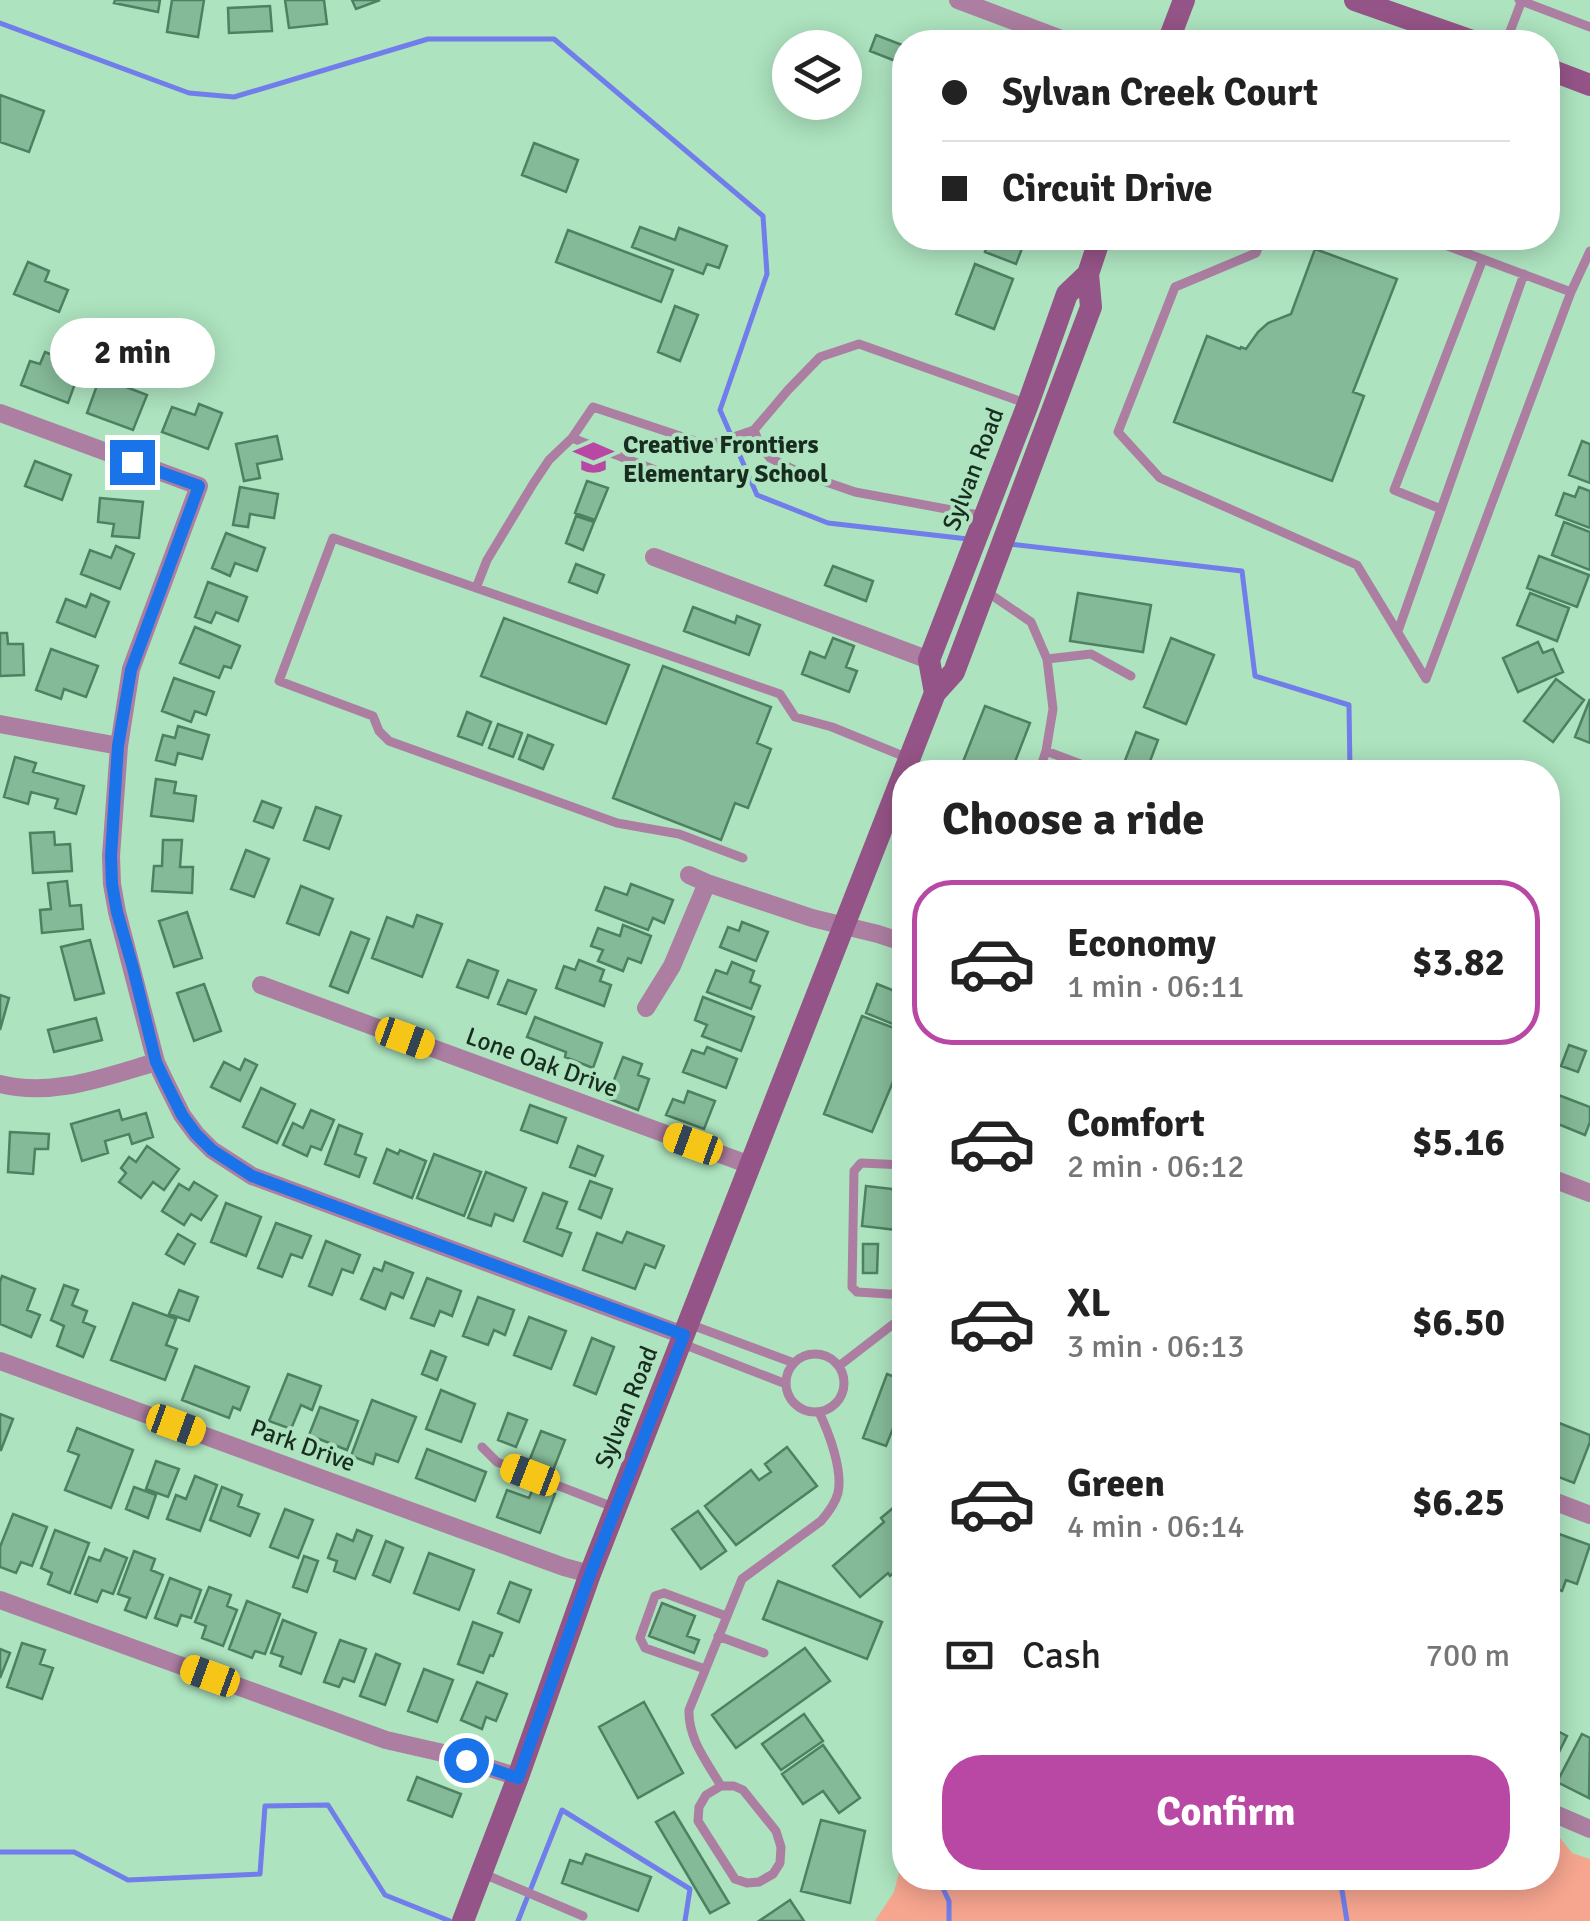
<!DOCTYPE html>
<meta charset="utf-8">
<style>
body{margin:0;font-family:Signika,sans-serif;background:#f6f6f6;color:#222;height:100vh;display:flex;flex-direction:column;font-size:38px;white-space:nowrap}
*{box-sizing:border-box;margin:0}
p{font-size:32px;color:#767676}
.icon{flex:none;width:55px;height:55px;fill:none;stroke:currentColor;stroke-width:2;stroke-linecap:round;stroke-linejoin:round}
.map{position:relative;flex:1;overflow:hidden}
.panel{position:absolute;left:892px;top:760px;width:668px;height:1130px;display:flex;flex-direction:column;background:#fff;border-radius:40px;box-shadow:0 5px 25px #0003}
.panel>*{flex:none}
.hud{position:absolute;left:892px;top:30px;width:668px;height:220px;border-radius:40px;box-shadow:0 5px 25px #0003;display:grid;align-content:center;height:220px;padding:0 50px;background:#fff}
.controls{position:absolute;left:772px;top:30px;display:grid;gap:20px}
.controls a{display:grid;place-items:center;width:90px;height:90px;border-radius:50%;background:#fff;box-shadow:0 5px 25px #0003;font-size:50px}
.end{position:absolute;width:45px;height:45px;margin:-22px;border:12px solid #1a73e8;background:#fff;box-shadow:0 0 0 5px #fff}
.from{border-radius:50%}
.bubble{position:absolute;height:70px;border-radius:35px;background:#fff;box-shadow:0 5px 25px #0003;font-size:32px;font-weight:800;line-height:70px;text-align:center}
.car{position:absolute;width:30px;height:60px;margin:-30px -15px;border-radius:12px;box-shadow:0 0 8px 2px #0007;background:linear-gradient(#f5c518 24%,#345 0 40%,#f5c518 0 76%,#345 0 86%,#f5c518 0)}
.hud b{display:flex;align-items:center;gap:35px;height:95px;font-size:38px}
.hud b+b{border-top:2px solid #e0e0e0}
.hud i{width:25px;height:25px;background:#222}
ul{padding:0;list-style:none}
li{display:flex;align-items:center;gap:30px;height:165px;margin:0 20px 15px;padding:0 30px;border:5px solid transparent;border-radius:40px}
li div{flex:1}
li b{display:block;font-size:38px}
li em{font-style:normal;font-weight:800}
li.on{border-color:#b948a4}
li>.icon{width:90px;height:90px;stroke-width:1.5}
h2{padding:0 50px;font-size:45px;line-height:120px}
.pay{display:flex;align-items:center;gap:25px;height:110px;padding:0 50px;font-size:38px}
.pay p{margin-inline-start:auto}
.primary-button{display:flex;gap:20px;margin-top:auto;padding:20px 50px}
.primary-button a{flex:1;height:115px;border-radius:40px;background:#b948a4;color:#fff;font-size:40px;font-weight:800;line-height:115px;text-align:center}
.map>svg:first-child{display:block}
.green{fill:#f6a58f}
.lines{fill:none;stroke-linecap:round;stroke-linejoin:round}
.stream{stroke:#707dea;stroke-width:5}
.building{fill:#85ba98;stroke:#4e8161;stroke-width:2.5}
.lane{stroke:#ac7ea1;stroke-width:9}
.street{stroke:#ac7ea1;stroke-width:18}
.secondary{stroke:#955487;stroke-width:22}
.route{stroke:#1a73e8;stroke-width:12}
.labels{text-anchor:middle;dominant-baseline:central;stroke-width:8;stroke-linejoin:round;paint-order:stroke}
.poi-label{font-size:25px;font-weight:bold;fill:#182d20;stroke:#ade3bf;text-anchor:start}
.street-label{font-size:25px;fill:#182d20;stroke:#ade3bf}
</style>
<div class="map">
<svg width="1590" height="1921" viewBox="0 0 1590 1921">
<rect width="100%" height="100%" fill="#ade3bf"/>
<!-- green -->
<path class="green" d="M1548,1829L1557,1834L1572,1853L1590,1859V1921H875L894,1892L905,1849V1878H1548Z"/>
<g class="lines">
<!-- stream -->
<path class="stream" d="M0,23L189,93L234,97L428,39H554L763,216L767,274L720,410L757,495L828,523L968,539
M1009,544L1242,571L1255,676L1349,705L1350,772
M0,1852H74L128,1880L260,1874L265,1806L328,1805L385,1895L450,1921
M938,1878L949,1901V1921
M1340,1878L1347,1921
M518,1921L562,1810L690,1889L685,1921"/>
</g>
<!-- building -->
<path class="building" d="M115,0H160L158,12L114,3Z
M172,0H204L198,37L167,32Z
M285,0H324L327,24L289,28Z
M352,0H380L356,9Z
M270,6L272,31L229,33L228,8Z
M876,35L905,46L903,64L870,51Z
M0,95L44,111L29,152L0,142Z
M534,143L578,160L566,192L522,175Z
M640,227L675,240L679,228L727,246L719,268L707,264L703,274L632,247Z
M568,230L673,270L661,302L556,262Z
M982,238H1026L1016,264L985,252L990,240Z
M1315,249L1397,279L1353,392L1364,396L1332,481L1174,422L1207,336L1240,349L1241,347L1246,349L1258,332L1268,323L1291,314Z
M28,262L49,271L45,281L68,290L59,312L14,294Z
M975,264L1013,279L994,329L956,314Z
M675,306L698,315L680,361L658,352Z
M45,352L70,362L65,373L77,378L68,403L21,385L30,361L40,364Z
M100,377L147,395L133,430L87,413Z
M199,404L222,413L208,449L162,432L172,407L195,415Z
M277,436L282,459L257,464L260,478L244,481L236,444Z
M1582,441L1590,444V483L1569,475Z
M35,461L71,475L62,500L25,486Z
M587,481L608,488L595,520L575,513Z
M240,487L278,494L274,518L250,514L248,527L233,525Z
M1579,487L1590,491V528L1556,515L1564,493L1575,497Z
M100,498L143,502L139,538L112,536L114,524L98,522Z
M576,516L594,522L583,550L566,543Z
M1564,522L1590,532V570L1552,555Z
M226,533L265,548L257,571L235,563L230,576L212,568Z
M116,546L134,554L120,589L81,574L90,550L111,558Z
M1539,556L1589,575L1577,607L1527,588Z
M576,564L604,575L597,593L569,582Z
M833,566L873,581L866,601L825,585Z
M208,582L247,597L238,621L216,612L211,623L195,617Z
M1078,593L1151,605L1143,652L1070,641Z
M1530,593L1569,608L1557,641L1517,625Z
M91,594L109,602L95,637L57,622L66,599L86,607Z
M693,607L735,623L737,616L760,625L749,655L684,631Z
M504,618L629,665L606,724L481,676Z
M195,627L240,646L231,668L224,666L219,678L180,663Z
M0,633H7L8,644H23L24,675L0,676Z
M833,638L854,646L846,667L857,671L849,692L802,674L810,652L825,658Z
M1171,638L1214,655L1186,724L1144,707Z
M1538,642L1543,653L1553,649L1563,672L1518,692L1503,658Z
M51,649L98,666L86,697L64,689L61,699L36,690Z
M663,666L771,707L757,743L771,749L748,808L735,803L721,840L613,798Z
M174,678L214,692L206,715L195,711L191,722L162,711Z
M1556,679L1584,700L1553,742L1524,721Z
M1590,699V743L1575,737Z
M985,706L1030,723L1011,772H959Z
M467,712L491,722L482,745L458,736Z
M498,724L522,733L513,757L489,748Z
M178,726L209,735L202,759L178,753L175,765L156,760L163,735L175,738Z
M1136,732L1158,740L1146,772H1123L1121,771Z
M528,735L553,745L543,769L519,759Z
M15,757L36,763L33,772L84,786L76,814L55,808L58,799L31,792L28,804L4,797Z
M156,779L176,782L174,793L196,796L193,821L151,816Z
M262,801L281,808L273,828L254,821Z
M316,807L341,816L329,849L304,840Z
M54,832L55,845L70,844L72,871L33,873L30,833Z
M163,840H182L180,867H193L192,893L152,891L154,866H162Z
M246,850L269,859L254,897L231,889Z
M67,881L70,906L81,905L83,929L42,933L40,910L51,909L48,883Z
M631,884L673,900L664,923L653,918L648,930L596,910L605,887L627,895Z
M301,886L333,899L319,935L287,923Z
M187,912L202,958L174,967L159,921Z
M417,915L442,924L422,977L372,958L387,917L413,927Z
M742,922L768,932L756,961L720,947L728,927L739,931Z
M623,925L651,936L641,963L628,958L623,971L598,961L603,950L591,946L598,928L620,936Z
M351,932L369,939L348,993L330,986Z
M90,940L104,993L75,1000L61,947Z
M468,960L498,971L488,998L457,987Z
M579,960L604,970L600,981L611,985L604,1006L556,988L564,966L575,970Z
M732,962L754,971L750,982L760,986L751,1009L707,992L716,970L727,974Z
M508,980L536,990L526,1014L498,1004Z
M204,984L221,1031L194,1041L177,993Z
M877,984L905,995V1029L866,1013Z
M0,995L9,998L0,1030Z
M703,997L754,1017L741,1051L702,1036L707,1025L695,1020Z
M862,1016L905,1032V1053L872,1132L824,1114Z
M535,1017L602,1043L593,1068L565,1057L566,1052L527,1037Z
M96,1018L102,1040L54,1052L48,1030Z
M1569,1045L1586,1051L1578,1072L1561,1066Z
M707,1047L737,1059L726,1088L683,1072L692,1050L704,1054Z
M623,1057L642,1064L638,1075L649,1079L638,1110L607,1098Z
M245,1059L257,1065L240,1101L211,1087L224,1062L240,1070Z
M261,1088L295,1104L277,1143L243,1127Z
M688,1091L715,1101L704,1129L666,1115L673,1099L684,1103Z
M1548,1091L1590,1107V1122L1585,1135L1548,1120Z
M530,1105L566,1118L557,1143L521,1130Z
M119,1110L122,1120L146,1113L153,1137L132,1144L129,1134L105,1141L108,1153L82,1161L71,1124Z
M311,1110L334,1120L321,1150L311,1146L307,1156L283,1145L293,1123L303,1128Z
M339,1125L362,1134L355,1154L366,1158L359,1177L325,1164Z
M10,1132L49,1134L48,1149H35L33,1174L8,1172Z
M147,1146L179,1169L164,1190L153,1182L141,1198L119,1182L126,1173L121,1168L129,1157L136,1162Z
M578,1146L603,1156L595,1176L570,1167Z
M387,1149L398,1154L400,1150L426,1161L412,1198L374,1183Z
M434,1154L481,1172L464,1216L417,1198Z
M486,1172L526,1188L513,1221L495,1214L491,1226L468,1218Z
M590,1181L612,1189L601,1218L579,1209Z
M194,1182L217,1196L201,1220L191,1214L184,1225L162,1211L179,1184L189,1190Z
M866,1186L901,1190L897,1230L862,1226Z
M543,1193L567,1202L557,1228L571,1233L562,1256L524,1241Z
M226,1203L261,1217L246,1256L211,1242Z
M276,1223L311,1236L302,1258L291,1254L282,1277L258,1268Z
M627,1232L664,1246L655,1268L645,1264L635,1289L583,1270L597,1233L622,1243Z
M178,1234L195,1244L184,1264L166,1254Z
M326,1241L360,1255L353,1273L342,1269L332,1295L309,1286Z
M863,1244H878L877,1273H863Z
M385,1262L413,1273L403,1298L391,1293L385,1309L361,1299L374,1268L382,1271Z
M2,1276L35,1289L27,1310L40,1315L31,1337L0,1324V1282Z
M427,1278L461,1291L452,1316L440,1311L434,1326L411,1318Z
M64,1285L78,1290L72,1305L87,1311L83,1322L95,1327L83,1357L57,1346L64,1326L51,1320Z
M179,1290L198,1297L189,1321L169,1314Z
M478,1297L514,1310L505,1335L494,1330L488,1345L463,1336Z
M133,1303L176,1319L166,1345L177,1349L165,1380L111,1360Z
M529,1317L566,1331L551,1369L514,1355Z
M592,1338L614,1347L596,1394L574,1385Z
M431,1351L446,1357L437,1380L422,1374Z
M195,1366L249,1387L240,1410L233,1407L229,1418L182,1400Z
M288,1374L321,1386L312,1410L301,1405L291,1429L269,1421Z
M887,1374L905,1381V1422L902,1430L894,1426L886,1446L863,1438Z
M441,1390L475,1404L461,1442L426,1429Z
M372,1400L416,1417L398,1462L376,1454L373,1464L351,1456Z
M320,1407L358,1421L347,1450L309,1435Z
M508,1413L527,1420L516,1447L498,1440Z
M0,1414L13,1419L1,1450H0Z
M1559,1423L1590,1435V1442L1574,1483L1548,1473V1452Z
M77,1428L133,1450L111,1508L65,1490L79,1455L68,1451Z
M541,1431L565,1440L552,1473L528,1464Z
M787,1447L817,1486L736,1545L705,1506L751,1470L759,1480L771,1472L765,1464Z
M427,1449L486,1472L475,1501L416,1478Z
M156,1461L179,1469L168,1497L146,1489Z
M195,1476L217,1485L200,1531L167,1519L176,1495L186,1499Z
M534,1486L555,1494L540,1533L497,1517L507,1490L529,1498Z
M134,1487L156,1495L148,1518L126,1509Z
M222,1487L242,1495L238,1506L259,1514L250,1536L210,1520Z
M905,1498V1563L890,1576L888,1573L860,1597L833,1566L884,1522L881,1518Z
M285,1509L313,1520L298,1558L270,1547Z
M698,1511L726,1551L701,1569L672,1529Z
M13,1514L47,1527L32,1566L21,1562L16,1573L0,1567V1547Z
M55,1530L89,1543L70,1593L48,1584L52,1573L41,1568Z
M357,1530L372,1536L355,1579L334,1571L337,1561L328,1558L337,1534L353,1541Z
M1559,1534L1590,1545L1577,1584L1566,1580L1562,1591L1548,1586V1564Z
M386,1541L403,1548L390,1582L373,1575Z
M105,1549L127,1558L113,1594L102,1590L97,1602L75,1594L89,1557L100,1561Z
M134,1551L155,1559L151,1570L163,1575L146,1618L125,1610L130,1598L118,1594Z
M429,1553L474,1570L459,1610L414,1593Z
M304,1556L318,1561L307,1592L293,1587Z
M170,1578L201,1590L191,1618L181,1615L177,1626L155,1618Z
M778,1581L882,1622L867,1659L763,1619Z
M510,1582L531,1590L519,1622L498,1613Z
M209,1587L231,1595L227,1606L237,1610L223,1646L202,1638L206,1626L195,1622Z
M247,1601L280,1614L265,1654L255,1651L252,1658L229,1649Z
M662,1603L695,1616L687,1636L699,1640L694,1653L649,1636Z
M283,1620L316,1633L301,1674L280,1666L283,1657L271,1653Z
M473,1622L502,1633L493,1656L490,1655L483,1673L458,1664Z
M340,1640L366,1649L354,1682L343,1678L339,1687L324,1682Z
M22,1643L45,1650L40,1664L53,1668L42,1699L7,1687Z
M805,1648L830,1681L736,1748L712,1715Z
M0,1649L10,1653L0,1678Z
M376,1654L400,1664L385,1705L360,1696Z
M424,1669L453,1680L437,1722L408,1711Z
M477,1682L507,1694L496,1721L486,1717L482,1729L461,1720Z
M644,1702L683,1773L638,1798L599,1727Z
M804,1714L823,1741L781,1770L762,1744Z
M1548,1726L1567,1736L1548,1774Z
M1582,1734L1590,1738L1589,1798L1557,1782Z
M823,1745L860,1798L839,1813L823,1791L803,1804L782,1774Z
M417,1777L461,1794L452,1817L408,1800Z
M674,1812L729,1903L710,1913L656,1822Z
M821,1820L865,1831L850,1903L801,1891Z
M586,1854L651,1877L638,1911L562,1883L570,1860L582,1864Z
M790,1900L804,1921H759Z"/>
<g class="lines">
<!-- lane -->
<path class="lane" d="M1519,0L1590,27
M1506,42L1522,0
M1262,238L1256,253L1175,287L1118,432L1160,478L1357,565L1426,679L1571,292
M1426,238L1571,292L1590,251
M754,430L760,445L770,458L803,474L855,492L984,516
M572,438L658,471
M1441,509L1394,490L1483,259
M476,588L487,560L533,484L549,460L572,438L593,407L704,444L719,442L754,430L788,390L820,357L859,344L1025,403
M987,592L1031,622L1047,659L1053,709L1046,751L1039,772
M1398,631L1524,274
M1047,659L1091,654L1131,676
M1046,751L1099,771
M743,858L679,834L617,823L389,741L379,731L373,716L279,681L333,538L780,694L795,717L832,727L908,758
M905,1165L861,1163L854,1171L852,1287L857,1292L905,1295
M689,1324L794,1363
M683,1344L786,1384
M786 1383a29 29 0 1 1 58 0a29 29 0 1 1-58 0Z
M839,1366L896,1322L905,1302
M482,1447L497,1462L613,1507
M718,1636L764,1653
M705,1669L645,1648L640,1638L655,1596L664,1593L726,1616
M721,1786C707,1762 688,1739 689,1710L742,1579L821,1521C828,1513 835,1504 838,1493C843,1470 829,1433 819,1412
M721,1786H734L743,1790L776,1831L781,1847L780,1863L773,1874L759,1882L747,1883L735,1879L698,1821L699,1807L706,1795Z
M484,1874L583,1916"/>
<!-- street -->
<path class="street" d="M958,0L1069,42
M0,413L199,486L131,669L119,746L111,856L112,884L117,912L156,1062L166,1083L182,1115L196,1134L212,1150L252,1176L683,1335
M654,557L929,660
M0,724L119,746
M689,875L707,883L812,918L878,934L905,943
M261,985L750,1165
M646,1008L672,966L707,883
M0,1084C54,1097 104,1077 156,1062
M1548,1177L1590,1193
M0,1361L564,1567L590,1574
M1548,1499L1590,1515
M0,1600L386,1740L443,1753L518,1777
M1548,1811L1590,1829"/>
<!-- secondary -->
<path class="secondary" d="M1355,0L1475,42
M1168,42L1184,0
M1548,69L1590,85
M935,693L929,660L1028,404L1067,294L1088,274
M463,1921L518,1777L590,1574L935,693L954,672L1091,307L1088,274L1100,238"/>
</g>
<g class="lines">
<!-- route -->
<path class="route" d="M132,462L199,486L131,670L118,746L111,856L112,884L117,912L133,968L156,1062L166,1083L182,1115L196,1134L212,1150L252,1176L684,1335L590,1574L518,1778L466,1760"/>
</g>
<!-- icons -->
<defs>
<symbol id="school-bare" viewBox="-9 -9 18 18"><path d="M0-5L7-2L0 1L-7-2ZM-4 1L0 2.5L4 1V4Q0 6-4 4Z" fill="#b948a4" stroke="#ade3bf" stroke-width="2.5" paint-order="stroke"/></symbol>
</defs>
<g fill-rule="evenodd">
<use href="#school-bare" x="566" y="430" width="55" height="55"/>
</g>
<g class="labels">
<!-- poi labels -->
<g class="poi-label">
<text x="623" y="444">Creative Frontiers<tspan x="623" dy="29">Elementary School</tspan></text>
</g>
<!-- street labels -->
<g class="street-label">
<text transform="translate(973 469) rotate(-69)">Sylvan Road</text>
<text transform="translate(542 1062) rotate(20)">Lone Oak Drive</text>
<text transform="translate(626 1407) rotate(-68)">Sylvan Road</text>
<text transform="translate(303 1445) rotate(20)">Park Drive</text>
</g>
</g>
</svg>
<div class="controls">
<a><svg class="icon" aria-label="layers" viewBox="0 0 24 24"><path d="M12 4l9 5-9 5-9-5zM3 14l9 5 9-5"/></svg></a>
</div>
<i class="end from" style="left:466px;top:1760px"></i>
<i class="end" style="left:132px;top:462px"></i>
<div class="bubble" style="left:50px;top:318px;width:165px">2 min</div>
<i class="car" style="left:405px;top:1038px;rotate:110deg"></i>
<i class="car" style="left:693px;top:1144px;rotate:290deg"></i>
<i class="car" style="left:176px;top:1425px;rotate:110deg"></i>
<i class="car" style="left:530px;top:1475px;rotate:291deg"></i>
<i class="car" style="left:210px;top:1676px;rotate:290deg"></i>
<div class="hud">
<b><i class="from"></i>Sylvan Creek Court</b>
<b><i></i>Circuit Drive</b>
</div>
<section class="panel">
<h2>Choose a ride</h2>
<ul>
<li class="on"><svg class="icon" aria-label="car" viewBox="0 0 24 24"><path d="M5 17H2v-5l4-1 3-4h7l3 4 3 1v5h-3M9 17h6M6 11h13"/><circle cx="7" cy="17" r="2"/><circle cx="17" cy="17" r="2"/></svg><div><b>Economy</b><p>1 min · 06:11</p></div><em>$3.82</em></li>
<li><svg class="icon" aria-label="car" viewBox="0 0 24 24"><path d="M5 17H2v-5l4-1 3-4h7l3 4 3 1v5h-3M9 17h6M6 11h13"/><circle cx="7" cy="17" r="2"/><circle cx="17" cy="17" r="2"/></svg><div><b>Comfort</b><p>2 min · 06:12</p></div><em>$5.16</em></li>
<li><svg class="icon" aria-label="car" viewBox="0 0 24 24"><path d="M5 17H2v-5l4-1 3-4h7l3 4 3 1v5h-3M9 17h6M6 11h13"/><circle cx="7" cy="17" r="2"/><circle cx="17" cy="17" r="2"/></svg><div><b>XL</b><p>3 min · 06:13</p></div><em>$6.50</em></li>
<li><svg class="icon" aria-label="car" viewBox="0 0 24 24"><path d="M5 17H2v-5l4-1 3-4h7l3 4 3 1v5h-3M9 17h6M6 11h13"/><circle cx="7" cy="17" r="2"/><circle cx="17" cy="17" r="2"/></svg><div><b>Green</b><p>4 min · 06:14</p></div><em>$6.25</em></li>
</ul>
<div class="pay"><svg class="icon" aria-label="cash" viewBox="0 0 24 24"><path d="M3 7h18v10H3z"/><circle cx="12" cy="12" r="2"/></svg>Cash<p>700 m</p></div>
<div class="primary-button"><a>Confirm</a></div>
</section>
</div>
